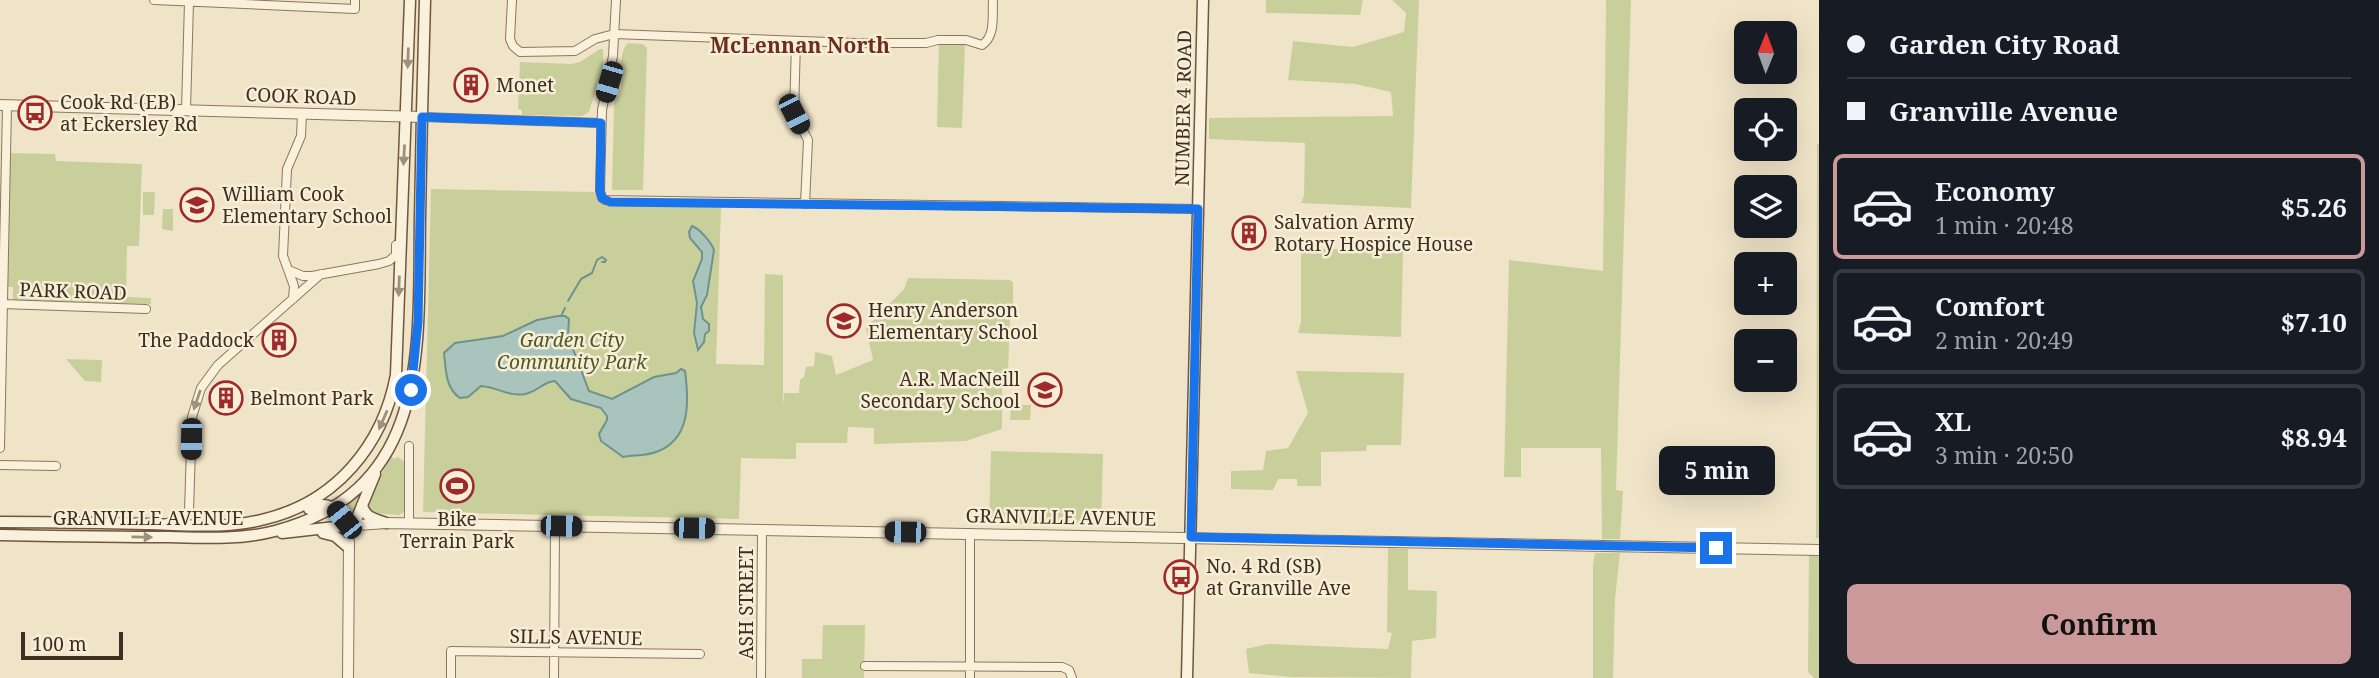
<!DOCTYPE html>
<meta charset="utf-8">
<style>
body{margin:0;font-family:"Noto Serif",serif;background:#242831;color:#f1f3f6;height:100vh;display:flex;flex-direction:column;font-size:26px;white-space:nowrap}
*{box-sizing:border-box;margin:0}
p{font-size:23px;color:#9ea1a6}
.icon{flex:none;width:38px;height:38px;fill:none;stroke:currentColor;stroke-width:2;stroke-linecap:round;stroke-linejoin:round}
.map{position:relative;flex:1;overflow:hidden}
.side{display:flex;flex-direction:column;background:#171b24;width:560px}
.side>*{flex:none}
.hud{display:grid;align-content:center;height:154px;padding:0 28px;background:#171b24}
.needle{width:46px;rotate:1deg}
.fabs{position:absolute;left:1734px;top:21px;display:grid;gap:14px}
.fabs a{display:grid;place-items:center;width:63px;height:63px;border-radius:10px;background:#171b24;box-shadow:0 7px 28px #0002;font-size:35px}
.scale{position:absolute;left:21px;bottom:18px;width:102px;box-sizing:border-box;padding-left:7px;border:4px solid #3d2e20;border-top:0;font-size:19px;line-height:24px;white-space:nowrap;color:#3d2e20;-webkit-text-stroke:5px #f7eed8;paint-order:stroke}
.end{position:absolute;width:32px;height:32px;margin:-16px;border:9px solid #1a73e8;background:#fff;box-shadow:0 0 0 4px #fff}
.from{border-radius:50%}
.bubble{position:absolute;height:49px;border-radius:10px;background:#171b24;box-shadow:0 7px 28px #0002;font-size:23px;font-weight:700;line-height:49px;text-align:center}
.car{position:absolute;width:21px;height:42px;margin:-21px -10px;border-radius:9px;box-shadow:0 0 5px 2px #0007;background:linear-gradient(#222 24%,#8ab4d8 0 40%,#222 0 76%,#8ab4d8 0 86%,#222 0)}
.hud b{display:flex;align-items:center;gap:24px;height:66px;font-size:26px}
.hud b+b{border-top:2px solid #363941}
.hud i{width:18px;height:18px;background:#f1f3f6}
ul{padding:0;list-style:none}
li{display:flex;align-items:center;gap:21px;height:105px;margin:0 14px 10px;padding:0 14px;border:4px solid #363941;border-radius:10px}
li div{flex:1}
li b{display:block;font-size:26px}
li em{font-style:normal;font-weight:700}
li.current{border-color:#cc999b}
li>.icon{width:63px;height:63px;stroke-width:1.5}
.cta{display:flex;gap:14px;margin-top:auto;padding:14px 28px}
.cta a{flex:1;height:80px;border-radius:10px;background:#cc999b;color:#111;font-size:28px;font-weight:700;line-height:80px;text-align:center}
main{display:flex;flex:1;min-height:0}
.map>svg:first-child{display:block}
.green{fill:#c9cf9b}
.water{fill:#a9c4bc;stroke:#6f938a;stroke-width:2}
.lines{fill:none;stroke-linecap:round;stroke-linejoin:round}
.stream{stroke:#6f938a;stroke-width:2}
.minor-casing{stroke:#8d765c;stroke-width:10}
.tertiary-casing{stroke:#8d765c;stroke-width:12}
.secondary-casing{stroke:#6f573f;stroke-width:13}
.minor{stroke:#faf1dc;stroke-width:8}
.tertiary{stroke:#faf1dc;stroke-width:10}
.secondary{stroke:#faf1dc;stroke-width:10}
.oneway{fill:#9c907e}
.route{stroke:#1a73e8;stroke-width:9}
.labels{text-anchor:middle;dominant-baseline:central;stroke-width:5;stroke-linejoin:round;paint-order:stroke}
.poi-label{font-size:19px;fill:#3d2e20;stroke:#f7eed8;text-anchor:start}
.street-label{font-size:19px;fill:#3d2e20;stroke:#f7eed8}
.park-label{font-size:19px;font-style:italic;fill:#4d5a26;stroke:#f7eed8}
.neighbourhood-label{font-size:21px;font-weight:bold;fill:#6b2e1e;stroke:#f7eed8}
</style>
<main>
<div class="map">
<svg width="1819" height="678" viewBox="0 0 1819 678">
<rect width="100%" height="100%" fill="#f0e4c8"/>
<!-- green -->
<path class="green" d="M1266,0H1363L1360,15L1266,13Z
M1392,0H1419L1411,208L1301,203L1304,196L1305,143L1209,139V118L1393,116L1391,92L1355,84L1288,80L1293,41L1353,47L1404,32L1406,13Z
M1606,0H1631L1616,490L1623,491L1620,539H1602L1601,448H1521V477H1504L1509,260L1603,271Z
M628,43L643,44L647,48L643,190H612L614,104C616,99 620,94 621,88C622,74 618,53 628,43Z
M939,43L965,44L962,128L937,127Z
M600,49H603V68L589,112L582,116L522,115V110L518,109L520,62L571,64L580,62Z
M1817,144H1819V538H1816Z
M8,153L55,154L56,161L142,164L139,246H127L126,297L151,298V304L13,300V287H7Z
M431,189L594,192L599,203L604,205L721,207L716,364L764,365L765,274L783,275V407L784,393H799L800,380L804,377L806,367L814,366L815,352L832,356L836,375L873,360L866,328L904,289L908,278L1009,280L1013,282V312L1010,317L1008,371L1002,381V429L966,441L874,444V428L848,427L847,443H796V459L741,458L739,519L423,512Z
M143,192H155L154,215H143Z
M163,209H173V231L162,229Z
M1301,248L1403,251L1401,337L1298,333L1301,322Z
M66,359L102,360L101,382L85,381Z
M1296,371L1404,373L1401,445H1367L1366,451L1321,452V486H1297V479H1278L1273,490L1231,489V471L1263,470L1266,451L1288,448L1308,413Z
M1011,405H1031L1030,420H1010Z
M991,451L1103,454L1101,525L989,523Z
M391,456L394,459L398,457L405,462L404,512L399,515L372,513L367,506V501Z
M365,486L351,521L348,520L338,508Z
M1388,548L1408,549V590L1437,591L1436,638L1412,641L1411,678L1291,677L1249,673L1246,649L1268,644L1388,649L1392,633L1387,632Z
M1595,553H1620L1615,599L1613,678H1593V565Z
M1809,555H1819V678H1814L1808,672Z
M823,625H865L864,678H802V659H822Z"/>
<!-- water -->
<path class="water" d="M692,226C700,229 711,242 714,250L707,295L701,307L703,319L709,324V331L705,334L704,342L698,350L694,333L697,303L693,281L702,259V252L690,238L689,232Z
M558,316H565L569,319L568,336L589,391L612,399L654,377L676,373L681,369L685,371C689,401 691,440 656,452C646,456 633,455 623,457L601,441L599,434L607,420V416L601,408L571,399L555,381C544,381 537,392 525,394C509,397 497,387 481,386L468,397L460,398C445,388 446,369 444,353L455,343L503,336L537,320Z"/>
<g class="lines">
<!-- stream -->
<path class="stream" d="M568,301L581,279L592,273L597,260L602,257L606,260L605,262H602
M561,316L565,308"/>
<defs>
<path id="minor" d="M154,0L355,9V0
M512,0L510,39L513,46L520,52L575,51L595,39L614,34L855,43H926L938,40H966L982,45C996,36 992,15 993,0
M616,0L613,56L602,110L600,191L602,198L605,200L1198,209
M796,41L794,114L808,140L805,204
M186,110L189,2
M422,117L601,123
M291,271L303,276H312L379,264L389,261L396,255V245
M293,299L294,286L283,256L287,169L301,136L302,114
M2,304L146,309
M0,448L7,106
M0,465L56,466
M167,523L183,517L189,511L192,417L201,388L218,365L321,274
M409,523V446
M970,533V678
M865,666L1062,667L1069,670L1072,678
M451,678V651L700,654
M554,678L555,526
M761,678L762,529"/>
<path id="tertiary" d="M0,105L422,117
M349,533L344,526L386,523L1819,550
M348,678L349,542"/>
<path id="secondary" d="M362,505C365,518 375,519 386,523
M309,509C325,500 342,507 344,526
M0,522C50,522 99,523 149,524C187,525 228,529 265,519C336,502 383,445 396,375L410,0
M354,525L375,474
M282,533L344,526
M323,533L335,536L348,547
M0,535C56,536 113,537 169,537C204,538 241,540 275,531C432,490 418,346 420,217C421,145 423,72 425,0
M1187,678L1203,0"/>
</defs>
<!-- minor casing -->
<use href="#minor" class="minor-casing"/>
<!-- tertiary casing -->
<use href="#tertiary" class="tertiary-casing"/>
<!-- secondary casing -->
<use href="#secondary" class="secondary-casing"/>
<!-- minor -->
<use href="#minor" class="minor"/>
<!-- tertiary -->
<use href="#tertiary" class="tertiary"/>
<!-- secondary -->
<use href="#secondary" class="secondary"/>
</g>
<!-- one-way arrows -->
<defs><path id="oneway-solid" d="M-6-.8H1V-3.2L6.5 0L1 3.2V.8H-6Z" transform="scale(1.75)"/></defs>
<g class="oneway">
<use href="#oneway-solid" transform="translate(408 58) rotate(92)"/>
<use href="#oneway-solid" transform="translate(404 155) rotate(93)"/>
<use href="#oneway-solid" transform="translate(399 286) rotate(92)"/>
<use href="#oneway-solid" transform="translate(197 400) rotate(109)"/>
<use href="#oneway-solid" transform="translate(383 420) rotate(114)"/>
<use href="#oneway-solid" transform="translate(142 537) rotate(1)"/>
</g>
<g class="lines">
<!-- route -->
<path class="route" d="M411,390L418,322L422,117L601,123L600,191L602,198L610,202L1198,209L1191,537L1716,548"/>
</g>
<!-- icons -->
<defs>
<symbol id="building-ring" viewBox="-11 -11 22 22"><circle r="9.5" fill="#f7eed8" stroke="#9e2a2b" stroke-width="1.5"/><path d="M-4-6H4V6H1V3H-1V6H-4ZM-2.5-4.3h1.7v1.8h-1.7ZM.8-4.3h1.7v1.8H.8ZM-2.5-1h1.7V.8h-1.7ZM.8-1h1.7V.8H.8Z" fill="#9e2a2b"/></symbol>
<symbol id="bus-ring" viewBox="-11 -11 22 22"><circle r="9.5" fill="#f7eed8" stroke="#9e2a2b" stroke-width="1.5"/><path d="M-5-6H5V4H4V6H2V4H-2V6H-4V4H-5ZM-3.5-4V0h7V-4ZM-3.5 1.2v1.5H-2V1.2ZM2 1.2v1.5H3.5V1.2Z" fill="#9e2a2b"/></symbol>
<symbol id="school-ring" viewBox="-11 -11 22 22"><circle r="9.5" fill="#f7eed8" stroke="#9e2a2b" stroke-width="1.5"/><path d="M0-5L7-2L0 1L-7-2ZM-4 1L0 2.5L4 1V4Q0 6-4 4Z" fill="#9e2a2b"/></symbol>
<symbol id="stadium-ring" viewBox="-11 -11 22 22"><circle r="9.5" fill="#f7eed8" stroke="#9e2a2b" stroke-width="1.5"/><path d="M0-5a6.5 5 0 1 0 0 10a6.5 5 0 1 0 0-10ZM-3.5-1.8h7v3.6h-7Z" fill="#9e2a2b"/></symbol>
</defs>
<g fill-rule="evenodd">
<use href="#building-ring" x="452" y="66" width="38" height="38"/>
<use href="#bus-ring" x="16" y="94" width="38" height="38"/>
<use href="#school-ring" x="178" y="186" width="38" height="38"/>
<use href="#building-ring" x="1230" y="214" width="38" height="38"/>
<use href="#school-ring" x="825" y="302" width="38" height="38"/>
<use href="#building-ring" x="260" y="321" width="38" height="38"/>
<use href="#school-ring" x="1026" y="371" width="38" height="38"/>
<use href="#building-ring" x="207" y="379" width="38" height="38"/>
<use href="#stadium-ring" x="438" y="467" width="38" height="38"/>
<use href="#bus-ring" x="1162" y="558" width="38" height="38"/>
</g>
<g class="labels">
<!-- poi labels -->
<g class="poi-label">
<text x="496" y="85">Monet</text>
<text x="60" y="102">Cook Rd (EB)<tspan x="60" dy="22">at Eckersley Rd</tspan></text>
<text x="222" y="194">William Cook<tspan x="222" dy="22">Elementary School</tspan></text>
<text x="1274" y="222">Salvation Army<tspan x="1274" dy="22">Rotary Hospice House</tspan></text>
<text x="868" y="310">Henry Anderson<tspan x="868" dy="22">Elementary School</tspan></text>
<text x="254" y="340" text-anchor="end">The Paddock</text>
<text x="1020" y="379" text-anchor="end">A.R. MacNeill<tspan x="1020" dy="22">Secondary School</tspan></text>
<text x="250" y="398">Belmont Park</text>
<text x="457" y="519" text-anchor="middle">Bike<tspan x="457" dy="22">Terrain Park</tspan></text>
<text x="1206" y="566">No. 4 Rd (SB)<tspan x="1206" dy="22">at Granville Ave</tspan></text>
</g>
<!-- street labels -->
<g class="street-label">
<text transform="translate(301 96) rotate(2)">COOK ROAD</text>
<text transform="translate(1183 108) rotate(-89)">NUMBER 4 ROAD</text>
<text transform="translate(73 291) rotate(2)">PARK ROAD</text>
<text transform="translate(1061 517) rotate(1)">GRANVILLE AVENUE</text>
<text x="148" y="518">GRANVILLE AVENUE</text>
<text transform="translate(746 603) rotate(-90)">ASH STREET</text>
<text transform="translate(576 637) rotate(1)">SILLS AVENUE</text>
</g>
<!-- park labels -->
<g class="park-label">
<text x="572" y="340">Garden City<tspan x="572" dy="22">Community Park</tspan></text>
</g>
<!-- neighbourhood labels -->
<g class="neighbourhood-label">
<text x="800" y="45">McLennan North</text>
</g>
</g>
</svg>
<div class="fabs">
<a><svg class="needle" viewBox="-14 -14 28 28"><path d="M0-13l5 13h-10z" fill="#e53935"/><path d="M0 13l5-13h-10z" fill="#9ea1a6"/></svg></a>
<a><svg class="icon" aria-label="locate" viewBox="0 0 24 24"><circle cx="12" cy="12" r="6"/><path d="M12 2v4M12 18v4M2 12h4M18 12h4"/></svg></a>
<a><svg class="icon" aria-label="layers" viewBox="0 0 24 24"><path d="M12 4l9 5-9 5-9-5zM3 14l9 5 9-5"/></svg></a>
<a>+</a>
<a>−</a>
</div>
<div class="scale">100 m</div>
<i class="end from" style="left:411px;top:390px"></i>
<i class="end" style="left:1716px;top:548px"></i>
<div class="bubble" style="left:1659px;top:446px;width:116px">5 min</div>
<i class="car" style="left:609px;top:82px;rotate:196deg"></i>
<i class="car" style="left:794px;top:114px;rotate:153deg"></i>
<i class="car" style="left:191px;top:439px;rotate:181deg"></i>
<i class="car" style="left:344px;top:520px;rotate:321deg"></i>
<i class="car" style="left:561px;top:526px;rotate:91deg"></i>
<i class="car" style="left:694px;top:528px;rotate:91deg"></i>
<i class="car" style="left:905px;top:532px;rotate:271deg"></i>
</div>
<section class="side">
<div class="hud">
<b><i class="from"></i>Garden City Road</b>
<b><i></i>Granville Avenue</b>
</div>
<ul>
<li class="current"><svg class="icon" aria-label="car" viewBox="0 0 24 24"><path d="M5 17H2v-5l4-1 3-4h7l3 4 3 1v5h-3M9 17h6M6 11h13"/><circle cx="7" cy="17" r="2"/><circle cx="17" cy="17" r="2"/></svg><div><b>Economy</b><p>1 min · 20:48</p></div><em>$5.26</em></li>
<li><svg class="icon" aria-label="car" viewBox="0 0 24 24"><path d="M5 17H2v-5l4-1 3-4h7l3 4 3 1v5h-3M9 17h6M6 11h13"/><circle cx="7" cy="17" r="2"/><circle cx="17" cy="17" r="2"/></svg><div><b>Comfort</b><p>2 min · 20:49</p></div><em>$7.10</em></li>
<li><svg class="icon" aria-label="car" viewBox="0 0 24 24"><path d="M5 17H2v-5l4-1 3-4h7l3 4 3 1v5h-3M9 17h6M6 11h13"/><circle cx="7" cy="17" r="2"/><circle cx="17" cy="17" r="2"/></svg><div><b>XL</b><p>3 min · 20:50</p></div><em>$8.94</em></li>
</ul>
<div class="cta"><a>Confirm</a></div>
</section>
</main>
